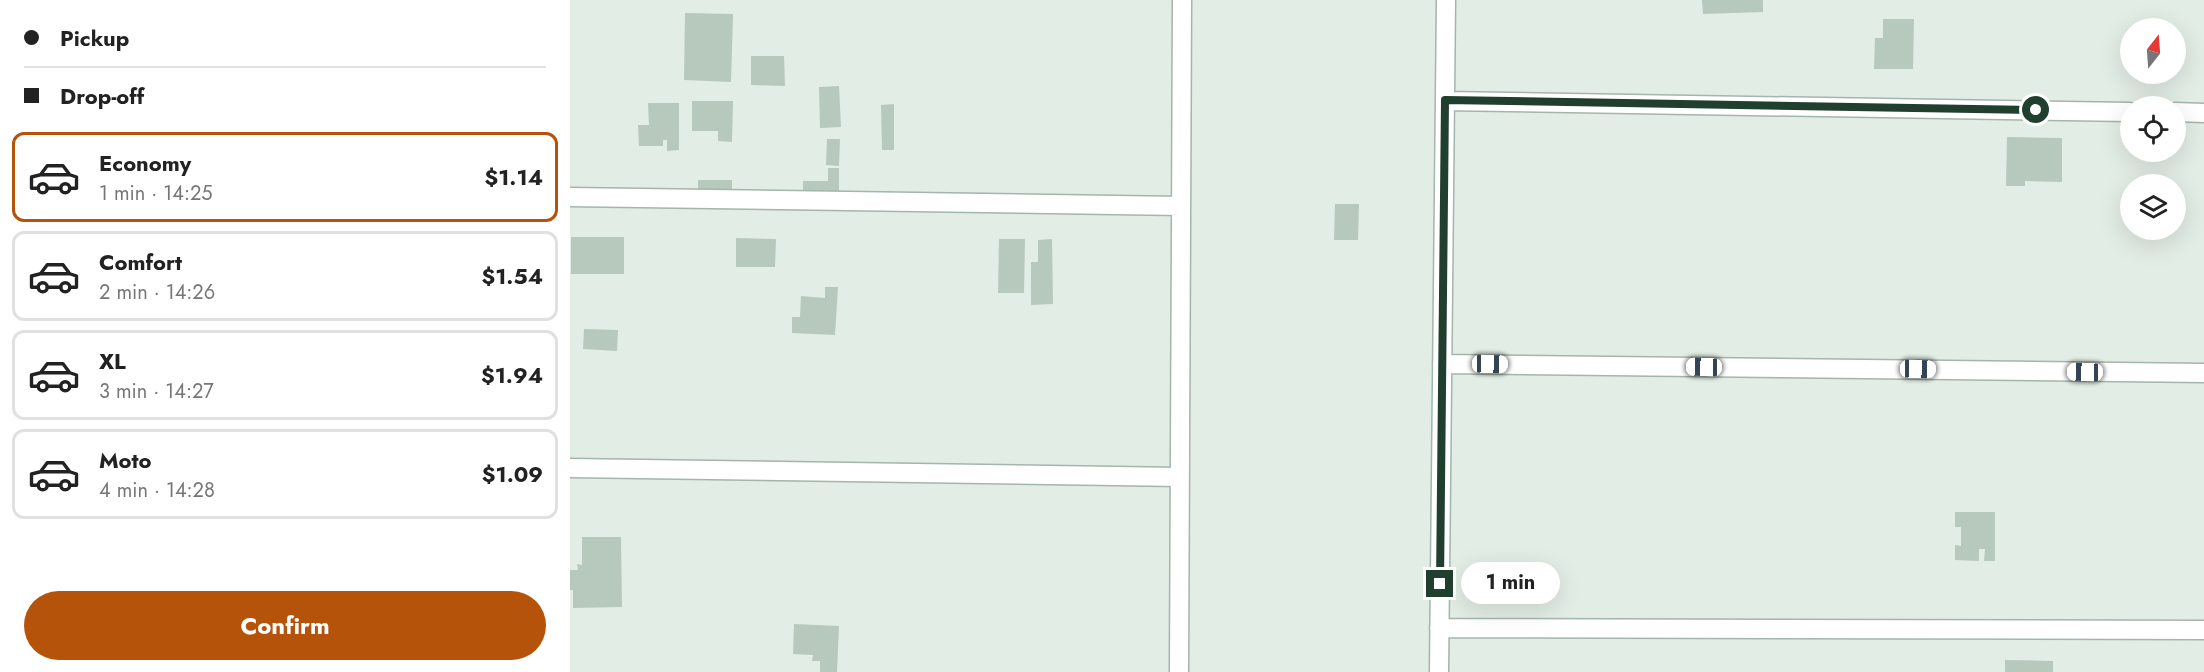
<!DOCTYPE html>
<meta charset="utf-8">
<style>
body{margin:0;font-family:Jost,sans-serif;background:#f6f6f6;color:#222;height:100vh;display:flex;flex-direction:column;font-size:22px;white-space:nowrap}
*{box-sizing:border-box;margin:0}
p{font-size:20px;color:#767676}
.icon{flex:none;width:33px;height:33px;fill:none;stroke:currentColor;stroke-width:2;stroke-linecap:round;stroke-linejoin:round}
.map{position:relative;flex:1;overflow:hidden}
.drawer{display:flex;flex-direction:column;background:#fff;width:570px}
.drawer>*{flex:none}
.top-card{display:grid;align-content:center;height:132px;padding:0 24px;background:#fff}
.needle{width:39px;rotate:17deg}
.fabs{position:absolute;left:1550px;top:18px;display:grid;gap:12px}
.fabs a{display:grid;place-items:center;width:66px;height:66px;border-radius:50%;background:#fff;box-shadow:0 6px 24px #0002;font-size:30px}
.end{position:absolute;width:27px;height:27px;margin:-14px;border:8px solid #213f2f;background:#fff;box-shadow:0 0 0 3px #fff}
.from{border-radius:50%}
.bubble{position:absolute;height:42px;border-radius:21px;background:#fff;box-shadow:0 6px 24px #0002;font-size:20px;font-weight:700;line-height:42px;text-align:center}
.car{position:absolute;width:18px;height:36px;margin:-18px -9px;border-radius:8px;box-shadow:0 0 4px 2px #0007;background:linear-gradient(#fff 24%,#345 0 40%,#fff 0 76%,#345 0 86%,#fff 0)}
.top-card b{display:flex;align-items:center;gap:21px;height:57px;font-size:22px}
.top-card b+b{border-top:2px solid #e0e0e0}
.top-card i{width:15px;height:15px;background:#222}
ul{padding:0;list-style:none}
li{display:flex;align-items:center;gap:18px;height:90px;margin:0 12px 9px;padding:0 12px;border:3px solid #e0e0e0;border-radius:12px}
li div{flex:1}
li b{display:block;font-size:22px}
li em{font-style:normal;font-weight:700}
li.active{border-color:#b45309}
li>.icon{width:54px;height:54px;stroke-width:1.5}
.primary-button{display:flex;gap:12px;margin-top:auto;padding:12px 24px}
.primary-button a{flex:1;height:69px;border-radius:36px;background:#b45309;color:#fff;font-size:24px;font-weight:700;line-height:69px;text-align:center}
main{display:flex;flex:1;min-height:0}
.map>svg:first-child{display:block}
.building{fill:#b7c8bd}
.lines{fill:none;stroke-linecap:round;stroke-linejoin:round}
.minor-casing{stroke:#a4b5ab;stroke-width:21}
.minor{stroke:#fff;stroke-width:18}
.route{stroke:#213f2f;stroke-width:8}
</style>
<main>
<section class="drawer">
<div class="top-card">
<b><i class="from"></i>Pickup</b>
<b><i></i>Drop-off</b>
</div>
<ul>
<li class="active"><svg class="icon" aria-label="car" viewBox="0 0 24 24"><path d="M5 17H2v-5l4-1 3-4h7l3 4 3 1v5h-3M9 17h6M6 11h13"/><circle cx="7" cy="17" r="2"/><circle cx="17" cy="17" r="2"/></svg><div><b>Economy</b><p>1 min · 14:25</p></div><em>$1.14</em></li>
<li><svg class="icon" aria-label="car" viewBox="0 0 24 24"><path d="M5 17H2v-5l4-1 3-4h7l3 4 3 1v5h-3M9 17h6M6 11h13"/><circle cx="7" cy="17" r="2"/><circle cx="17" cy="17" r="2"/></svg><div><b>Comfort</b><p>2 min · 14:26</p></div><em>$1.54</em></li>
<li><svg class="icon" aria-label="car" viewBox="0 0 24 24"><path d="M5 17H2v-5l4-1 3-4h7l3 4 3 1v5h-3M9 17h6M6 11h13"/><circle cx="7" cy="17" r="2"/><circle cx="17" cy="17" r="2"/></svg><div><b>XL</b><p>3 min · 14:27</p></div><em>$1.94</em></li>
<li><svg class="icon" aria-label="car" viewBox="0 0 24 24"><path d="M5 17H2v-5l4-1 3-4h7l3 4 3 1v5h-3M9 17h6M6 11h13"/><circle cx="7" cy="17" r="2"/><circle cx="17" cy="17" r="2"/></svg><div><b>Moto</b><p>4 min · 14:28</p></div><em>$1.09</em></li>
</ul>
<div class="primary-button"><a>Confirm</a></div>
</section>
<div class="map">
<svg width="1634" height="672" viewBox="0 0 1634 672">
<rect width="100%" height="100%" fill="#e2ede5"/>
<!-- building -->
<path class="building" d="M1132,0H1193V12L1133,14Z
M115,13L163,14L161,82L114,80Z
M1313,19H1344L1343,69H1304L1305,38H1313Z
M181,56H214L215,86L181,85Z
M269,86L271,127L250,128L249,87Z
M122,101H163L162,142L148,141V131H122Z
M78,103H109V150L97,151V140H93V146H69L68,125H79Z
M324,104V150H312L311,105Z
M1437,137L1492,138V182L1455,181V186H1436Z
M257,139H270L269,166L256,165Z
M258,168H269V194H233V181H258Z
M128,180H162V194H128Z
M765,204H789L788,240H764Z
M1,237H54V274H1Z
M166,238L206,239L205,267H166Z
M429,239H455L454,293H428Z
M482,239L483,304L461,305V262H468V240Z
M255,287H268L265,335L222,333V317H230L231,296L255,298Z
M14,329L48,330L47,351L13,349Z
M1385,512H1425V561H1414L1415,549H1409V561L1385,560V545L1391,546V527H1385Z
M12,537H51L52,607L3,608V590H0V570H8L7,564L12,565Z
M224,624L269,626L267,672H250V661H242L243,655L223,654Z
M1435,660L1483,661V672H1435Z"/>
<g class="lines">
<defs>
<path id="minor" d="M875,101L1560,112
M1605,112L1634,113
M0,197L611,206
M872,364L1634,373
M0,468L610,477
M869,628L1634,630
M609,672L612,0
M869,672L876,0"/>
</defs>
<!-- minor casing -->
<use href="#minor" class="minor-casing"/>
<!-- minor -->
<use href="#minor" class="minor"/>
</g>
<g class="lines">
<!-- route -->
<path class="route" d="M870,584L875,100L1466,110"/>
</g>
</svg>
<div class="fabs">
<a><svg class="needle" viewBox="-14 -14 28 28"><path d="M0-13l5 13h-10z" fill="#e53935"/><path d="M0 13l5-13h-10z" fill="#767676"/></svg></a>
<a><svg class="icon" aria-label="locate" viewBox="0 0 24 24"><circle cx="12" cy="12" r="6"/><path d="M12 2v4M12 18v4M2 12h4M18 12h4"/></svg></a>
<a><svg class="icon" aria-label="layers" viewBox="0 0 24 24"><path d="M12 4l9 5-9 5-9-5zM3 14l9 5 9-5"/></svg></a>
</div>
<i class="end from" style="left:1466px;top:110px"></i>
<i class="end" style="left:870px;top:584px"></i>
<div class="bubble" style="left:891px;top:562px;width:99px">1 min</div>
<i class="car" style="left:920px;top:364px;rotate:91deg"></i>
<i class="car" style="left:1134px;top:367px;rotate:271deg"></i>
<i class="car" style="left:1348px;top:369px;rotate:91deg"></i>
<i class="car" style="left:1515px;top:372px;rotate:271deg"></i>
</div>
</main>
